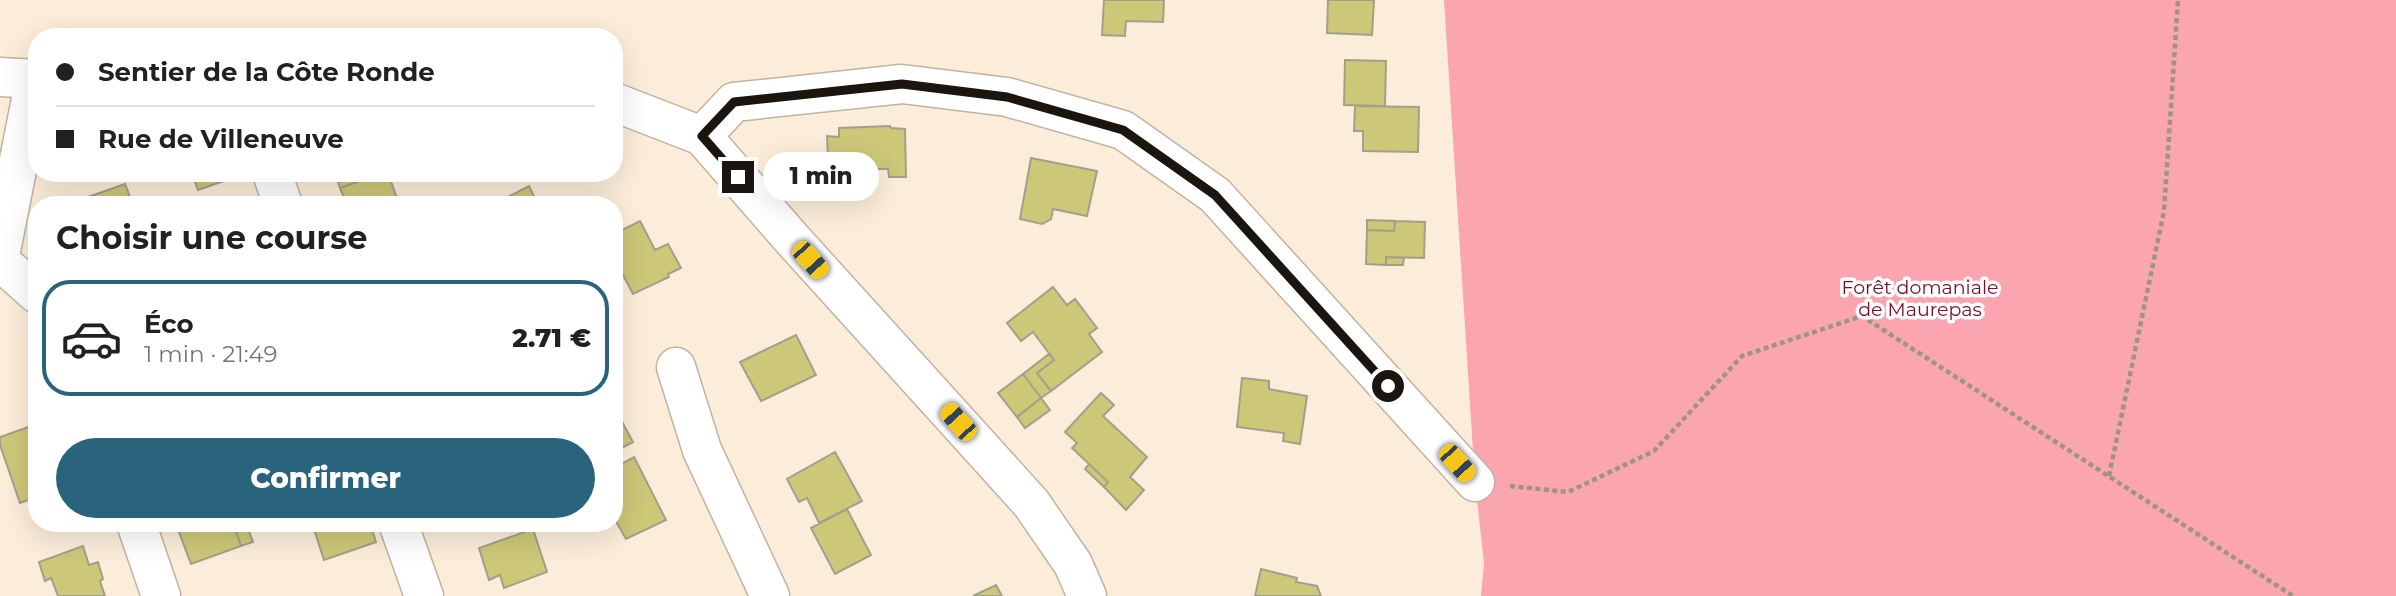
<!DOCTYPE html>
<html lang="fr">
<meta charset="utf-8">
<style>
body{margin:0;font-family:Montserrat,sans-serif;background:#f2f2f2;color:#202124;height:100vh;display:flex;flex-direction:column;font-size:26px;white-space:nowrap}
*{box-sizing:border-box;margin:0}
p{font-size:23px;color:#757577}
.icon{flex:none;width:38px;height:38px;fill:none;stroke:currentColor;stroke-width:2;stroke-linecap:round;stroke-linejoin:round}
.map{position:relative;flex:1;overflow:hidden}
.side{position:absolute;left:28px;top:196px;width:595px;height:336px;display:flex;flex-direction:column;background:#fff;border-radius:28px;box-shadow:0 7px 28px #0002}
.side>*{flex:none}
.hud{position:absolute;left:28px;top:28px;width:595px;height:154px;border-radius:28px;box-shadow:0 7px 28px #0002;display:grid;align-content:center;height:154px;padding:0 28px;background:#fff}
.end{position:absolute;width:32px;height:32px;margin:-16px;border:9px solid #1a150f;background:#fff;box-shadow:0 0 0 4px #fff}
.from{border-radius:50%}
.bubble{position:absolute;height:49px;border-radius:24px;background:#fff;box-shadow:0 7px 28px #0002;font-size:23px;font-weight:800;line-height:49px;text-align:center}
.car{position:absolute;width:21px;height:42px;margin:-21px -10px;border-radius:9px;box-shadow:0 0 5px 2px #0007;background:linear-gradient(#f5c518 24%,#345 0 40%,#f5c518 0 76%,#345 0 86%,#f5c518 0)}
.hud b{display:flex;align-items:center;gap:24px;height:66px;font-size:26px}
.hud b+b{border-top:2px solid #e0e0e0}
.hud i{width:18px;height:18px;background:#202124}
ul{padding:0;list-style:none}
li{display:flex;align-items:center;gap:21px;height:116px;margin:0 14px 10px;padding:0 14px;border:4px solid transparent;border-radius:28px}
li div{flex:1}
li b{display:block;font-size:26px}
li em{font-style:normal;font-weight:800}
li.active{border-color:#29647c}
li>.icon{width:63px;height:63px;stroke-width:1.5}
h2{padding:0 28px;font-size:32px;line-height:84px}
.button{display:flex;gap:14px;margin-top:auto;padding:14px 28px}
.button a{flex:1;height:80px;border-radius:42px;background:#29647c;color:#fff;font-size:28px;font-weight:800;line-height:80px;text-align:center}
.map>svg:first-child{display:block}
.forest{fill:#faa5af}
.building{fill:#cdc778;stroke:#a1a08b;stroke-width:2}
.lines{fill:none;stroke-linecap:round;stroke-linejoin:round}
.minor-casing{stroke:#c1b3a1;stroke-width:41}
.path{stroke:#9e9385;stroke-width:4.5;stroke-dasharray:5 3.5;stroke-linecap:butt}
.minor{stroke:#fff;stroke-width:38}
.route{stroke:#1a150f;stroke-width:9}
.labels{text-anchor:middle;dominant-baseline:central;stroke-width:7;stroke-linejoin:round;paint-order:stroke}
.park-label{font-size:19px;fill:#74122d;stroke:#fff}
</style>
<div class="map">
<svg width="2396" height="596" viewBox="0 0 2396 596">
<rect width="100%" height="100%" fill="#fcedda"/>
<!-- forest -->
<path class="forest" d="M1444,0H2396V596H1481L1484,563L1475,482Z"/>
<!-- building -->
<path class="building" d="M1104,0H1164L1163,22L1126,21L1125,36L1102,35Z
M1328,0H1374L1372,35L1327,33Z
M1345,60L1386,61L1385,106L1344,105Z
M1355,106L1419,107L1418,152L1363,151V131H1354Z
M890,126L891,128L905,129L906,177H889L888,169H853L851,158H828L827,136L839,137V128Z
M1031,158L1097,171L1087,216L1053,209L1051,219L1042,224L1020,219Z
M192,173H241V175L198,190Z
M367,173H388L399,204L347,205L340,188L366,179L364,174Z
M364,174L366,179L340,188L338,182Z
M125,184L133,205H90L88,197Z
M529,186L538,205H492Z
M1367,220L1395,221L1394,231L1367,230Z
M640,221L655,250L668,244L681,268L668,274L669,277L633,294L614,258V234Z
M1395,221L1425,222L1424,258L1386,257V265L1366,264L1367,230L1394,231Z
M1386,257L1404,258L1403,265H1386Z
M1053,287L1067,305L1075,299L1097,328L1089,334L1102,352L1051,391L1037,373L1054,360L1033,332L1021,341L1007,323Z
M796,335L816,375L761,401L740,362Z
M1049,354L1054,360L1037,373L1051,391L1041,398L1023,374Z
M1023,374L1041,398L1017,417L998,393Z
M1242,378L1269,381V389L1307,396L1300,444L1283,441L1284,433L1237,427Z
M1101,393L1114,405L1103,416L1147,457L1130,477L1144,490L1126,510L1104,487L1108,482L1072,448L1077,443L1065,432Z
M1041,398L1050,410L1025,428L1017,417Z
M614,407L633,442L614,452Z
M37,424V497L20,503L0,445V437Z
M835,452L862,501L819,523L807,498L799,502L787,479Z
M634,457L666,520L626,539L614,518V468Z
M1089,464L1108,482L1104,487L1085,469Z
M847,509L871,555L835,574L811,528Z
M181,523H233L241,546L191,564L179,532L183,530Z
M233,523H246L253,542L241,546Z
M312,523H370L376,542L324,560Z
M533,529L547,572L504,588L500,575L489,580L479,548Z
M83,546L89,565L98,562L103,579L100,581L105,596H58L51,578L45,581L39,562Z
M1261,569L1297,578L1296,582L1317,586L1321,596H1255Z
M996,585L1002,596H973Z"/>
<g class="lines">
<defs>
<path id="minor" d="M0,77L37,79
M614,102L702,136L792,239L1031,503L1073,564L1087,596
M702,136L734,102L902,84L1007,97L1123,130L1215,195L1475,482
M272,173L283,205
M0,256L35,79
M0,261L37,294
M676,367L702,450L770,596
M136,523L161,596
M398,523L424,596"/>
</defs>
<!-- minor casing -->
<use href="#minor" class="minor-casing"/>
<!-- path -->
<path class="path" d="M2109,476L2164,211L2178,0
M1510,486L1568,492L1654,451L1742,356L1862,316L2293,596"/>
<!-- minor -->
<use href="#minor" class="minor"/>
</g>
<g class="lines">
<!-- route -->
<path class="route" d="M738,177L702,136L734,102L902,84L1007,97L1123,130L1215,195L1388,386"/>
</g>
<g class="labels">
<!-- park labels -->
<g class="park-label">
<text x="1920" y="287">Forêt domaniale<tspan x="1920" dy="22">de Maurepas</tspan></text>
</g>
</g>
</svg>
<i class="end from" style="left:1388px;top:386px"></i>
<i class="end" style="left:738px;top:177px"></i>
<div class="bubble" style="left:763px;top:152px;width:116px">1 min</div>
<i class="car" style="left:810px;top:260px;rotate:138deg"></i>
<i class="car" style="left:958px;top:422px;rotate:318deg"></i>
<i class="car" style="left:1457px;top:463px;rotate:138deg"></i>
<div class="hud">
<b><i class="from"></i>Sentier de la Côte Ronde</b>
<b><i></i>Rue de Villeneuve</b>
</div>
<section class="side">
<h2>Choisir une course</h2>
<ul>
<li class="active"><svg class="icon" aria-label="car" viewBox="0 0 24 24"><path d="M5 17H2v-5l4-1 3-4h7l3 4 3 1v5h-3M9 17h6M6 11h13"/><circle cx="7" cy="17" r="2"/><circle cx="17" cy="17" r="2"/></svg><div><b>Éco</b><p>1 min · 21:49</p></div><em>2.71 €</em></li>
</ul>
<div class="button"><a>Confirmer</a></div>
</section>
</div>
